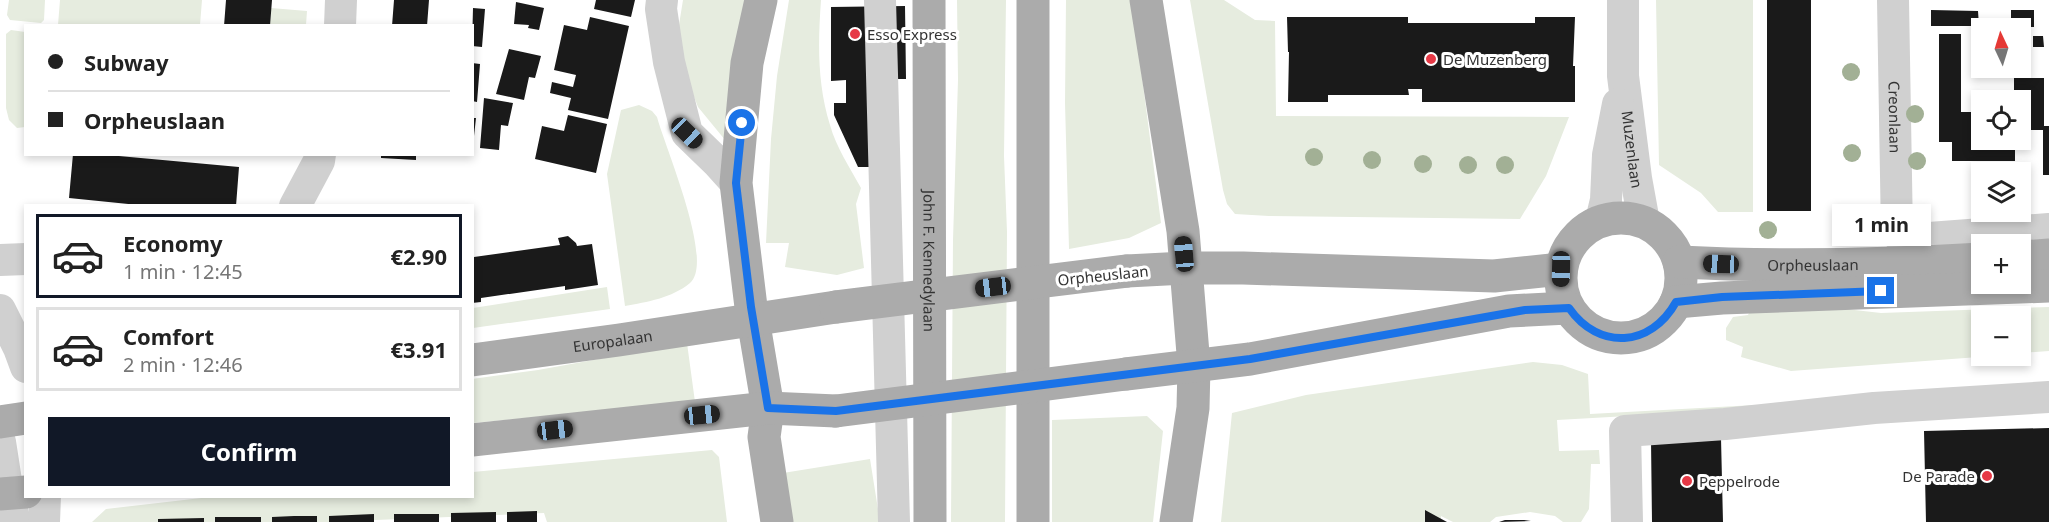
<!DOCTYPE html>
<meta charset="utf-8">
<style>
body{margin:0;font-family:"Noto Sans",sans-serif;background:#f2f2f2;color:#222;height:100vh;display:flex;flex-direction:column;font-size:22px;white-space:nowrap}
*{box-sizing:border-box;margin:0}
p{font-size:20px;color:#767676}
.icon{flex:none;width:33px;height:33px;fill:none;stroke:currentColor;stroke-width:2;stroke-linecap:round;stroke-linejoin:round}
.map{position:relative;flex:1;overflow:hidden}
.drawer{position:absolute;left:24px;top:204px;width:450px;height:294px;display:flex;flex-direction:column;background:#fff;border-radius:0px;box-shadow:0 3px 9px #0003}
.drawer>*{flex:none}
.top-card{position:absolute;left:24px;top:24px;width:450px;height:132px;border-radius:0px;box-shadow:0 3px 9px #0003;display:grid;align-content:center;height:132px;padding:0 24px;background:#fff}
.needle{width:39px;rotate:356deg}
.buttons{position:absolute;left:1971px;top:18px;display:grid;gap:12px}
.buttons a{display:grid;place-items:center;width:60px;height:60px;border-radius:0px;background:#fff;box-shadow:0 3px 9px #0003;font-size:30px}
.end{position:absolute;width:27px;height:27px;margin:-14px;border:8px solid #1a73e8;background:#fff;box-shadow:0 0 0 3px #fff}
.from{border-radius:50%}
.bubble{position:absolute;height:42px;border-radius:0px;background:#fff;box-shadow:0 3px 9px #0003;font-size:20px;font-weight:700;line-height:42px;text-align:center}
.car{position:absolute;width:18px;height:36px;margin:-18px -9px;border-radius:8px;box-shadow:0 0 4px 2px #0007;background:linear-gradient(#222 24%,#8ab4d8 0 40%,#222 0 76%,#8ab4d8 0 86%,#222 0)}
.top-card b{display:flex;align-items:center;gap:21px;height:57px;font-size:22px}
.top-card b+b{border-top:2px solid #e0e0e0}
.top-card i{width:15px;height:15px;background:#222}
ul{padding:10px 0 0;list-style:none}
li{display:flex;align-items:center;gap:18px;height:84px;margin:0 12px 9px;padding:0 12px;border:3px solid #e0e0e0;border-radius:0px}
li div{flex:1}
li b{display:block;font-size:22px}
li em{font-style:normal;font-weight:700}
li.on{border-color:#111827}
li>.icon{width:54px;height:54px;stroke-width:1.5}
.action{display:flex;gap:12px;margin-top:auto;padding:12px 24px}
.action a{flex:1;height:69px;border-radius:0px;background:#111827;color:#fff;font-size:24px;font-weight:700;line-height:69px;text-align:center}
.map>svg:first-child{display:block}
.green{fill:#e6ecdf}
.building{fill:#1a1a1a}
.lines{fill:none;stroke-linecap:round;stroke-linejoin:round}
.minor{stroke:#d0d0d0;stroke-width:32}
.major{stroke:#ababab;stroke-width:33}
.major-bridge{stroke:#ababab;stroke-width:33}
.tree{fill:#a2b095}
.route{stroke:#1a73e8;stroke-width:8}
.poi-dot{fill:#e63946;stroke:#fff;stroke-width:2}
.labels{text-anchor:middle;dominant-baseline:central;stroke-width:6;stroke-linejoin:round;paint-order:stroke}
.poi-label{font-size:15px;fill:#333;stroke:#fff;text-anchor:start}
.street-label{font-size:15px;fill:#333;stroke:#fff}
</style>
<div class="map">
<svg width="2049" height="522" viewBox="0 0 2049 522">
<rect width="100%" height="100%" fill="#fff"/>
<!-- green -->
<path class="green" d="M9,0H45L44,20L41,23L10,20L7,15Z
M60,0H202L200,25H58Z
M683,0H754L730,146L698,107L685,74L678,31Z
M789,0H821C818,43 817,83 830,125C836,147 850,168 861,188L856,204L864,268L837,275L785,267L789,243H766L771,139L777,76Z
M957,0H1006L1004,156L1007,232L1005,522H951L953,240L958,80Z
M1066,0H1132L1161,223L1129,238L1069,249L1065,103Z
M1190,0H1224L1255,20L1275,21L1276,116L1569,117L1546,176L1520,219L1269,216L1235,214L1227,204L1223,190Z
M1656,0H1753V212H1718L1701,193L1659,165Z
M271,8L307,11L306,25H270Z
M11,30L25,32V127L17,128L9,120L6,108V34Z
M639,105L652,111L657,117C665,147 715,262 690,283C672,298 647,302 625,306L607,174L621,110Z
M607,287L610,309L473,328V308Z
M1752,306H1819L1881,313L2049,307V351L2021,353L2020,316H1982V356H1992L1791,371L1741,357L1743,347L1726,340V328L1733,317L1748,315Z
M687,343L695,402L473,423L472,379L538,370Z
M1533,362L1562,365L1588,374L1590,414L1755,405L1752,409L1557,420L1559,451L1599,450L1600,464H1591L1589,509L1581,522H1563L1555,516L1530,512L1496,517L1490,522H1453L1441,516V522H1221L1232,413L1306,395Z
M1147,416L1163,431L1153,522H1052V420Z
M712,450L719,457L727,522H547L544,513L327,522H92L106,509L210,497L472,496L473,472Z
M870,459L880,522H791L783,473Z"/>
<!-- building -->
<path class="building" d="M226,0H272L270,26H224Z
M394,0H429L427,26H392Z
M596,0H635L631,17L594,9Z
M1767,0H1811V211H1767Z
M516,2L544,8L539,30L528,28L529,25L514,24Z
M905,6L906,79H870L874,167H858L834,115V103H846V80L831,81V7Z
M473,8L485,9L482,47L472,46Z
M1931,10L1978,11L1979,26H1931Z
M2011,10H2034V27H2011Z
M590,17L629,26L608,119L568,110L571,98L550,93L552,82L573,87L576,75L554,70L564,25L587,30Z
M1287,17H1408V23H1535V17H1575L1573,66H1575V102H1422V89H1408L1409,95H1328V102H1288L1289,52H1288Z
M1939,34H1961V112H1982V140H2015V161H1952V142H1939Z
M1971,34H1982V53L1971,52Z
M2033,36H2043L2044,47H2033Z
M509,49L541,56L535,78L529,77L524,100L496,94Z
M472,63L480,64L477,102L472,101Z
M2014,78H2044V126H2049V175H2043V130H2020V100H2014Z
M484,98L513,103L508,126L501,125L499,150L480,148Z
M568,115L607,124L596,173L535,159L542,126L564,131Z
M472,118H476L474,136L472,135Z
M73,154H97L239,167L236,206H148L69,198Z
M381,154H416V160L381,158Z
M568,236L576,243L577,246L592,244L598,285L565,290V286L481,298V302L472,303L474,257L560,245L558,238Z
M2049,428V522H1926L1924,431Z
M1721,438L1723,522H1652L1651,440Z
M1425,510L1447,522H1425Z
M537,511V522H507V512Z
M496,512V522H451V513Z
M374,514V522H329V516Z
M394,514H439V522H394Z
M294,516H317V522H272V517Z
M215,517H261V522H215Z
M204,518V522H158V519Z
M1505,520H1524L1531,521L1499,522Z"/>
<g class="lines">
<!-- minor -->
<g class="minor">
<path d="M662,0L661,9L669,62L687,133L718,163L736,183"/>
<path d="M880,0L894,522"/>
<path id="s1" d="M1623,0V76L1636,178L1644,222"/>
<path id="s2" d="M1893,0L1897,234L1916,239L2049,229"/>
<path d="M340,26L341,0"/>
<path d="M295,206L319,161L320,154"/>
<path d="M1601,221L1606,200L1608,155L1618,104"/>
<path d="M0,260L26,259"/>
<path d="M0,310L19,348L26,367"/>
<path d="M0,442L8,494L15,522"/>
<path d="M44,522L45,496"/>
<path d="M1627,522L1625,431L1725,424L1874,408L2049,397"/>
</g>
<!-- major -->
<g class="major">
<path d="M761,0L747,63L736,183L751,307L768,408L764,437L777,522"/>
<path id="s3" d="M929,0L930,522"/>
<path d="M1146,0L1183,231L1194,366L1193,408L1176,522"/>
<circle cx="1621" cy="278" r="60"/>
<path d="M2020,257L2049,255"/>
<path id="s4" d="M1679,262C1780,267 1881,265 1982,259"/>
<path d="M1127,271L1185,268H1243L1494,276L1561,269"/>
<path d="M1676,302L1722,298L2049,286"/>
<path id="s5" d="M472,360L619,340L836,307"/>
<path d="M1126,374L1250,359L1509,311L1568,308"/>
<path d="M0,422L26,418"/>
<path d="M472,440L768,408L836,411"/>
<path d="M0,494L26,492"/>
<path d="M1033,522V0"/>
</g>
<!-- major-bridge -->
<path class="major-bridge" d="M836,307L1127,271
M836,411L1126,374"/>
</g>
<!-- trees -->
<g class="tree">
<circle cx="1851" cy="72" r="9"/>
<circle cx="1915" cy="114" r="9"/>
<circle cx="1852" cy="153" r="9"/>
<circle cx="1314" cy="157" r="9"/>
<circle cx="1372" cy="160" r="9"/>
<circle cx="1917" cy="161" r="9"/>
<circle cx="1423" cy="164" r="9"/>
<circle cx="1468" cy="165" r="9"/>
<circle cx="1505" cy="165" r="9"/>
<circle cx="1845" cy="221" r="9"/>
<circle cx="1768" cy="230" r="9"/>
</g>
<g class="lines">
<!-- route -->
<path class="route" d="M742,123L736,183L751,307L768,408L836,411L1250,359L1525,310L1569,308C1599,351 1651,347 1676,302L1722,297L1881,291"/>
</g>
<!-- markers -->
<g class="poi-dot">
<circle cx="855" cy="34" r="6"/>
<circle cx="1431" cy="59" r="6"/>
<circle cx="1987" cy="476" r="6"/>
<circle cx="1687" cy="481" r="6"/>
</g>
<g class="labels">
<!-- poi labels -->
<g class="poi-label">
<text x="867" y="34">Esso Express</text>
<text x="1443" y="59">De Muzenberg</text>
<text x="1975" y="476" text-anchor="end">De Parade</text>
<text x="1699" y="481">Peppelrode</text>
</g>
<!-- street labels -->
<g class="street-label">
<text stroke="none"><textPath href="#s2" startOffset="117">Creonlaan</textPath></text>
<text stroke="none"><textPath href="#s1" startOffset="150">Muzenlaan</textPath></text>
<text stroke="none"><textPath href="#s3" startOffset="261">John F. Kennedylaan</textPath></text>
<text stroke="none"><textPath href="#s4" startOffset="134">Orpheuslaan</textPath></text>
<text transform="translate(1103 275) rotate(-6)">Orpheuslaan</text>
<text stroke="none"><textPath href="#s5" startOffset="142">Europalaan</textPath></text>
</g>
</g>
</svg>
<div class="buttons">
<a><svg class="needle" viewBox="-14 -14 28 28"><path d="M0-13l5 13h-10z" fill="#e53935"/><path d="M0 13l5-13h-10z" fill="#767676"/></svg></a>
<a><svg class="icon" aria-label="locate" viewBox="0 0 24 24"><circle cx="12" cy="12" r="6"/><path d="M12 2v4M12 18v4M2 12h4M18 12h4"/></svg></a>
<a><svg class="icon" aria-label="layers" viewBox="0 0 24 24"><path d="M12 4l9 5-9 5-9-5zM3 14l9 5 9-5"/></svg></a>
<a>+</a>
<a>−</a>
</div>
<i class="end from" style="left:742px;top:123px"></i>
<i class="end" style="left:1881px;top:291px"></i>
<div class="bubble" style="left:1832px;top:204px;width:99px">1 min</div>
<i class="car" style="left:687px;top:133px;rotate:134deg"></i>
<i class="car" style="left:1184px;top:254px;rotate:355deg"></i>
<i class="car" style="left:1721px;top:264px;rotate:272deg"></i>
<i class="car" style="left:1561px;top:269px;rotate:181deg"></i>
<i class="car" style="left:993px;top:287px;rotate:263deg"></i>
<i class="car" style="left:702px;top:415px;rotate:84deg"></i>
<i class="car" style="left:555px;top:430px;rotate:83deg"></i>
<div class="top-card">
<b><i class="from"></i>Subway</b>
<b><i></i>Orpheuslaan</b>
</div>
<section class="drawer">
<ul>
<li class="on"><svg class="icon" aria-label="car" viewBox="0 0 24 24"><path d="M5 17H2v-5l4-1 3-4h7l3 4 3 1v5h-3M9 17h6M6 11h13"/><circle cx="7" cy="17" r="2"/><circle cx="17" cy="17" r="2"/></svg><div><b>Economy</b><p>1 min · 12:45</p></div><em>€2.90</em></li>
<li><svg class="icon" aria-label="car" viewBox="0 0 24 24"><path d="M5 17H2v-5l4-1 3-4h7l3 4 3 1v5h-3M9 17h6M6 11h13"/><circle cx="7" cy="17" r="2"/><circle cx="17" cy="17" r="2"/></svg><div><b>Comfort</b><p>2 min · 12:46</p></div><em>€3.91</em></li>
</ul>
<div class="action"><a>Confirm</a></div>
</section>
</div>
